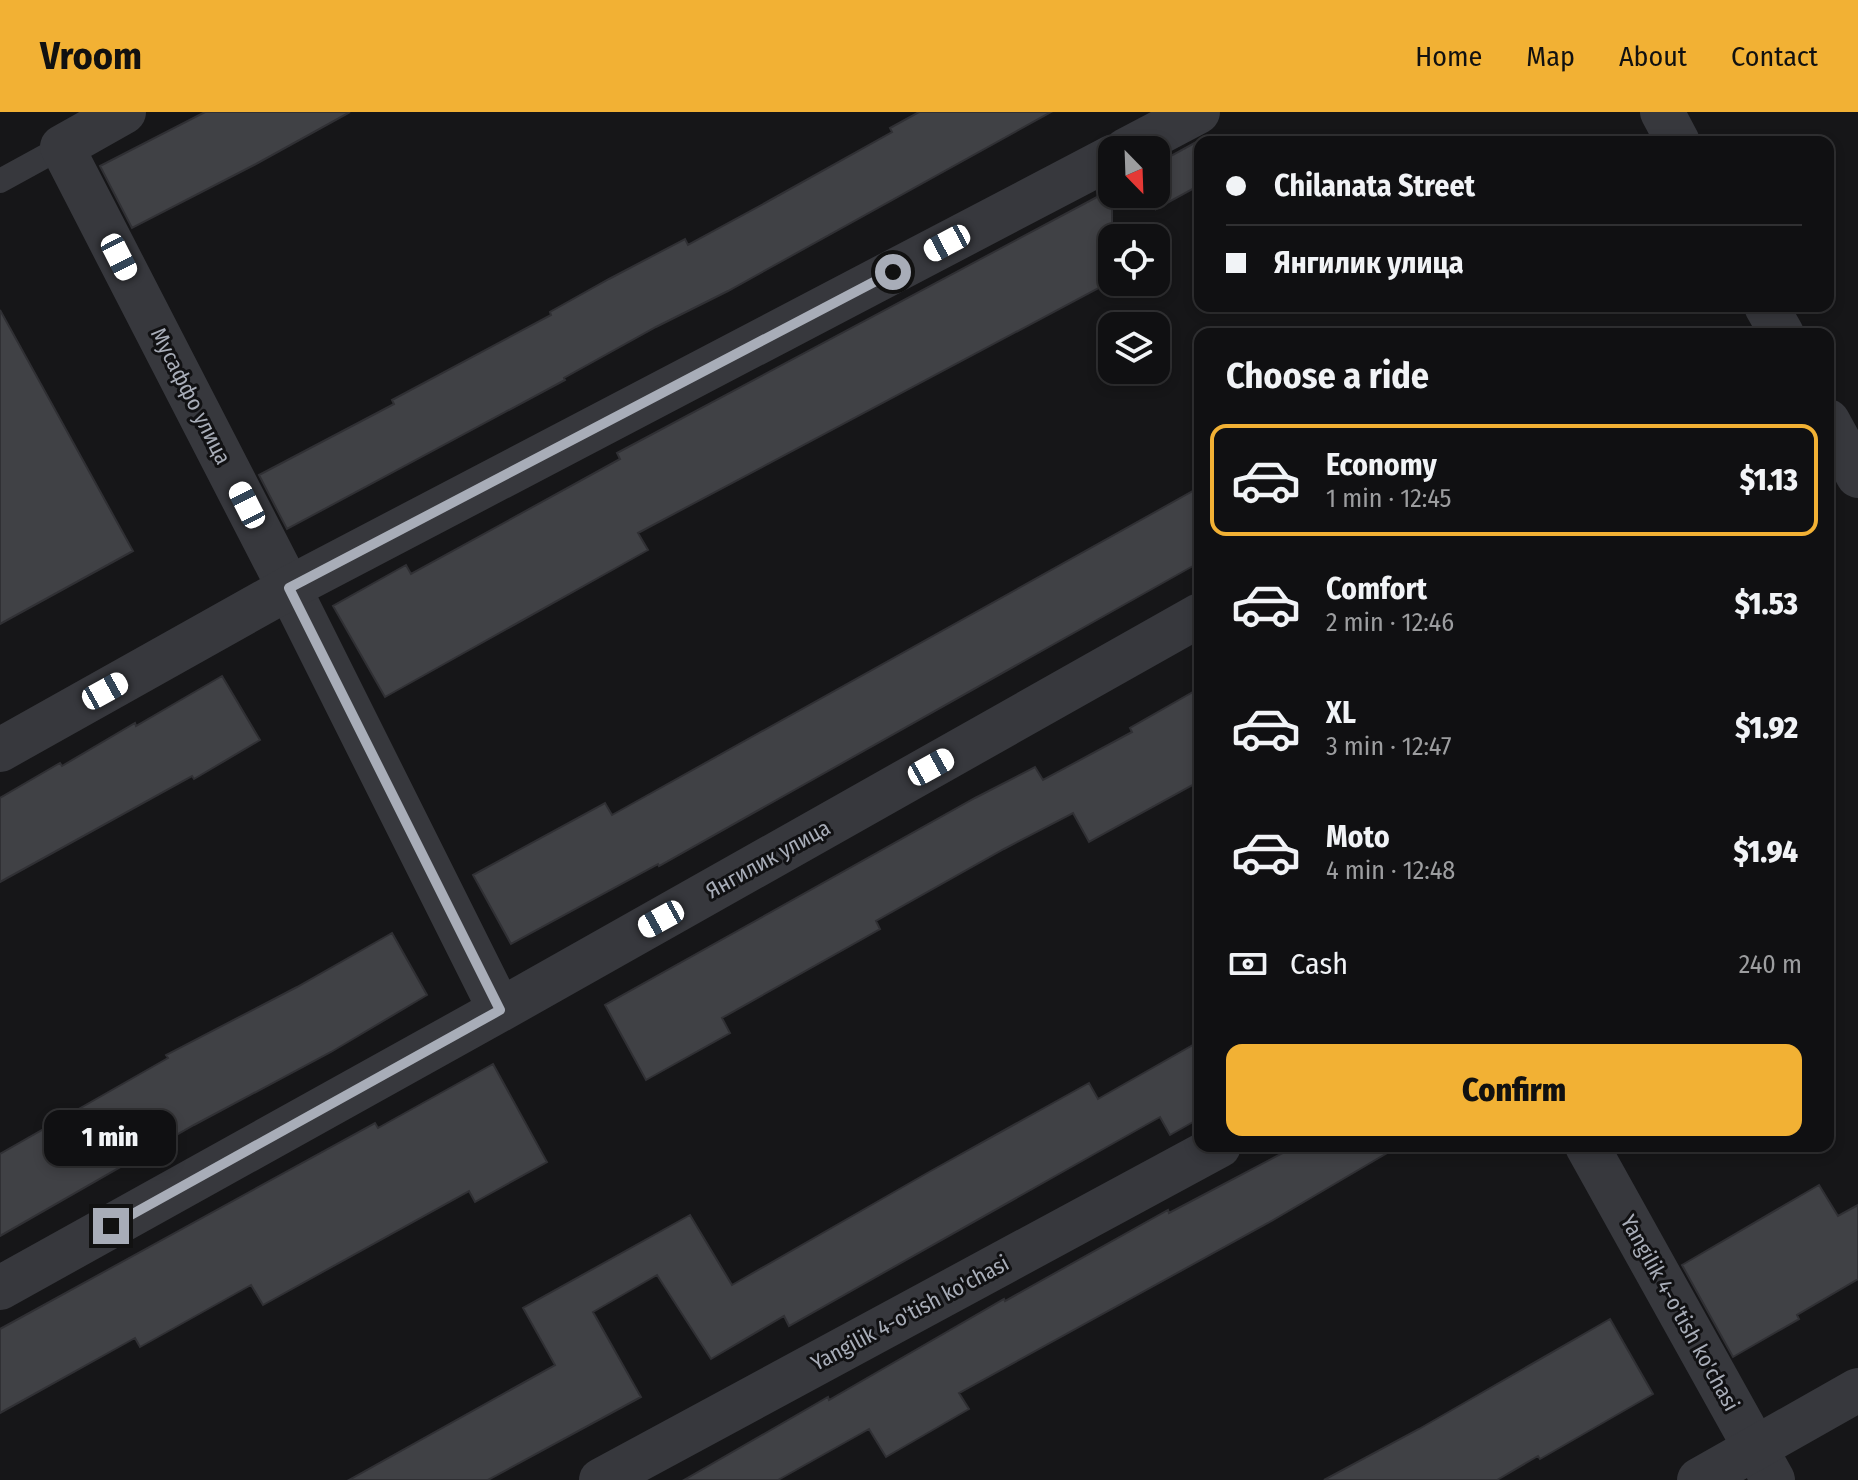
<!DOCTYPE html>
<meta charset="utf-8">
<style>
body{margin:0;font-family:"Fira Sans Condensed",sans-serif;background:#1e1e20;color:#f1f3f6;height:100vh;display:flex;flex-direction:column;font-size:30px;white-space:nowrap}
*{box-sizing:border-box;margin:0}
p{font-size:26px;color:#9c9d9f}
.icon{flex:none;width:44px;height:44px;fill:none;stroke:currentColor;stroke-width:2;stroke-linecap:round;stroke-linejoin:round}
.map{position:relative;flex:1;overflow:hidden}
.drawer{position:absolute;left:1194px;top:216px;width:640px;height:824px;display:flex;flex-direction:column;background:#101012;border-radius:16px;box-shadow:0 4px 12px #0003,0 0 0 2px #303032}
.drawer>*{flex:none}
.banner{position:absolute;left:1194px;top:24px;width:640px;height:176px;border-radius:16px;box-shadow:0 4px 12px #0003,0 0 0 2px #303032;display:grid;align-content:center;height:176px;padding:0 32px;background:#101012}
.needle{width:52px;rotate:157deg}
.fabs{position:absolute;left:1098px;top:24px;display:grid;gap:16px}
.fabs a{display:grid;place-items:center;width:72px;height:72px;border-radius:16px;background:#101012;box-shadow:0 4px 12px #0003,0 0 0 2px #303032;font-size:40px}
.end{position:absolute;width:36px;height:36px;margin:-18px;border:10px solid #a8adb8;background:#111;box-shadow:0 0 0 4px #111}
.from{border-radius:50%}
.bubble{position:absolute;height:56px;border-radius:16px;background:#101012;box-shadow:0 4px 12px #0003,0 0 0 2px #303032;font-size:26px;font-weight:800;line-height:56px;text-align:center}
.car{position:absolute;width:24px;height:48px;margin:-24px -12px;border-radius:10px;box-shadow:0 0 6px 2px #0007;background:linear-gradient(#fff 24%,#345 0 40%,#fff 0 76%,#345 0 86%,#fff 0)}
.banner b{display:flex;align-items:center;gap:28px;height:76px;font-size:30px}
.banner b+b{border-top:2px solid #303032}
.banner i{width:20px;height:20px;background:#f1f3f6}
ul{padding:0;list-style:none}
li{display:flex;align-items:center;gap:24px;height:112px;margin:0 16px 12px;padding:0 16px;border:4px solid transparent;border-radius:16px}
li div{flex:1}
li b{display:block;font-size:30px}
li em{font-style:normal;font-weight:800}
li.active{border-color:#f2b134}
li>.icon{width:72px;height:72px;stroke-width:1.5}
h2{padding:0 32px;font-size:36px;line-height:96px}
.pay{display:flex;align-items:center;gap:20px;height:88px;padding:0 32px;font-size:30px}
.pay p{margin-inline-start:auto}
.action{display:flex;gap:16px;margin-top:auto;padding:16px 32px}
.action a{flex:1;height:92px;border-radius:16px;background:#f2b134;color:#111;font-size:32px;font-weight:800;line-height:92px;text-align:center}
header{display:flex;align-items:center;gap:48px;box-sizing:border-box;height:112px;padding:0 40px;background:#f2b134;color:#111}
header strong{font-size:38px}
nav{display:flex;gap:44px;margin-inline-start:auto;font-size:28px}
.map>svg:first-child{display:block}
.building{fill:#404145;stroke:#303034;stroke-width:2}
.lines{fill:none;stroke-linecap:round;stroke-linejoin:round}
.service{stroke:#37383d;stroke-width:24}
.minor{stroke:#37383d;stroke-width:44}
.tertiary{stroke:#37383d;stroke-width:44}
.route{stroke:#a8adb8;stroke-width:10}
.labels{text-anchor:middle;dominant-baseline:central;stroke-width:6;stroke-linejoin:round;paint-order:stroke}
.street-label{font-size:22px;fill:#a8adb8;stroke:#111113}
</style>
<header>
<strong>Vroom</strong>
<nav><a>Home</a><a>Map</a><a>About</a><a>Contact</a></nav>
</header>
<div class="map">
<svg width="1858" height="1368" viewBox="0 0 1858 1368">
<rect width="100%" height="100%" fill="#161618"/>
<!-- building -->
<path class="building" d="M205,0H350L256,52L132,116L100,54Z
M919,0H1051L728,179L656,215L564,266L565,268L287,417L259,363L394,292L392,288L551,203L550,200L609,167L685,127L688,133L765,91L892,20L890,16Z
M1200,28V73L1156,97V52Z
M1112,77V169L638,421L648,438L385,585L333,494L406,453L411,462L620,347L617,341Z
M0,198L133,439L0,512Z
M1200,375V450L659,754L658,752L511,832L473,763L605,691L612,703Z
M222,564L260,628L194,667L192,664L0,770V686L60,651L62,654L135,611L136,614Z
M1200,576V669L1089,730L1073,701L1004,737L876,809L880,817L722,906L730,921L646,968L605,893L975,686L1035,655L1043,668L1132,620L1130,616Z
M392,821L427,883L331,940L194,1013L0,1124V1042L168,946L166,943L297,875Z
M1200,929V1006L1170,1023L1160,1005L789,1214L784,1204L711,1247L657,1163L593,1200L641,1285L488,1368H349L555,1253L523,1196L690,1103L732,1173L929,1060L1089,971L1098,987Z
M493,952L547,1050L475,1090L469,1079L263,1193L251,1173L140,1235L135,1226L0,1301V1217L375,1011L378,1016Z
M1296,1034H1399L1268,1111L959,1281L969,1297L886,1345L869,1317L778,1368H684L828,1285L829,1288L1004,1187L1005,1189L1168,1098L1169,1101Z
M1819,1073L1838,1104L1858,1093V1167L1797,1203L1799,1207L1733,1245L1682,1153Z
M1610,1207L1653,1282L1540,1347L1538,1344L1497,1368H1324L1419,1317Z"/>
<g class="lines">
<!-- service -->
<path class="service" d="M0,69L62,35"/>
<!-- minor -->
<path class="minor" d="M124,0L62,35L289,476L500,898
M1587,1034L1773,1368
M0,1176L500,898L1200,503
M601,1368L1219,1034"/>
<!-- tertiary -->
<path class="tertiary" d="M1662,0L1678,30
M1126,38L1198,0
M1766,194L1782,222
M1828,309L1858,364
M0,638L289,476L1112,45
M1699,1368L1858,1278"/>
</g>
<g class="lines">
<!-- route -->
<path class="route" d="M111,1114L500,898L289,476L893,160"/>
</g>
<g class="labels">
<!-- street labels -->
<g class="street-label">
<text transform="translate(191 284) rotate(63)">Мусаффо улица</text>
<text transform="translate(768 747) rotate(-29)">Янгилик улица</text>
<text transform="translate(910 1201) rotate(-28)">Yangilik 4-o'tish ko'chasi</text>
<text transform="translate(1680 1201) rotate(61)">Yangilik 4-o'tish ko'chasi</text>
</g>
</g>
</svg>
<div class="fabs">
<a><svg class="needle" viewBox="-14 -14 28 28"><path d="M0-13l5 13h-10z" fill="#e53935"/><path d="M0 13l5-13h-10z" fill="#9c9d9f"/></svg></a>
<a><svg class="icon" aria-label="locate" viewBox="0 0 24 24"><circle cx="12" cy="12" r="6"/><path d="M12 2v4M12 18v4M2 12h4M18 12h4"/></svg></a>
<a><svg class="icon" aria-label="layers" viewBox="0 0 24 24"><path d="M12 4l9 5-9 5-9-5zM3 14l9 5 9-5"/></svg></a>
</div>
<i class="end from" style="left:893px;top:160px"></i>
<i class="end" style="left:111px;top:1114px"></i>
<div class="bubble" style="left:44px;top:998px;width:132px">1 min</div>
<i class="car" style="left:947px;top:131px;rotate:242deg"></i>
<i class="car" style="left:119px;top:145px;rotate:153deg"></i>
<i class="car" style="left:247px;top:393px;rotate:333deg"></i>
<i class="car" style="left:105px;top:579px;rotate:61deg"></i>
<i class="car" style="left:931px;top:655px;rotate:61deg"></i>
<i class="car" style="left:661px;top:807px;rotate:241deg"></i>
<div class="banner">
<b><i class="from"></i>Chilanata Street</b>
<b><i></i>Янгилик улица</b>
</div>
<section class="drawer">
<h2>Choose a ride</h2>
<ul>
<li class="active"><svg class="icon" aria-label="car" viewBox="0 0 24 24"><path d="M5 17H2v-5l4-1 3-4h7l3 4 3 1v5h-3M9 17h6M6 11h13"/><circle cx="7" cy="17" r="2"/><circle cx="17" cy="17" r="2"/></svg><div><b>Economy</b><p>1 min · 12:45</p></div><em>$1.13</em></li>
<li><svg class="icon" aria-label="car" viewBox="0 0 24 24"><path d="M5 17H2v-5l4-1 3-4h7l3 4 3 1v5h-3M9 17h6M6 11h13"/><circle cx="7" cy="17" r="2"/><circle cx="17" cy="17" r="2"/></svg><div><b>Comfort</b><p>2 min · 12:46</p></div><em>$1.53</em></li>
<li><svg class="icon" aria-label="car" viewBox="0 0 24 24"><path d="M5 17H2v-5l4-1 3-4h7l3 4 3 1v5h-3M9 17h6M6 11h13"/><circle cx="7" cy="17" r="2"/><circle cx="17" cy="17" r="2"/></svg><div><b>XL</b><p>3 min · 12:47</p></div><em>$1.92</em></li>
<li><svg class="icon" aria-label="car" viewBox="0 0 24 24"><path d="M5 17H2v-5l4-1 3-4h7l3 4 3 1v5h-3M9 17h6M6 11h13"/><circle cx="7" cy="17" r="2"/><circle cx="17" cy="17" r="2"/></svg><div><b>Moto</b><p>4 min · 12:48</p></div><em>$1.94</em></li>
</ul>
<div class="pay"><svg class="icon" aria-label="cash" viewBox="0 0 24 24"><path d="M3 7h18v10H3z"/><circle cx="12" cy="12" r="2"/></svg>Cash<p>240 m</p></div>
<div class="action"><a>Confirm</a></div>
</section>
</div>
